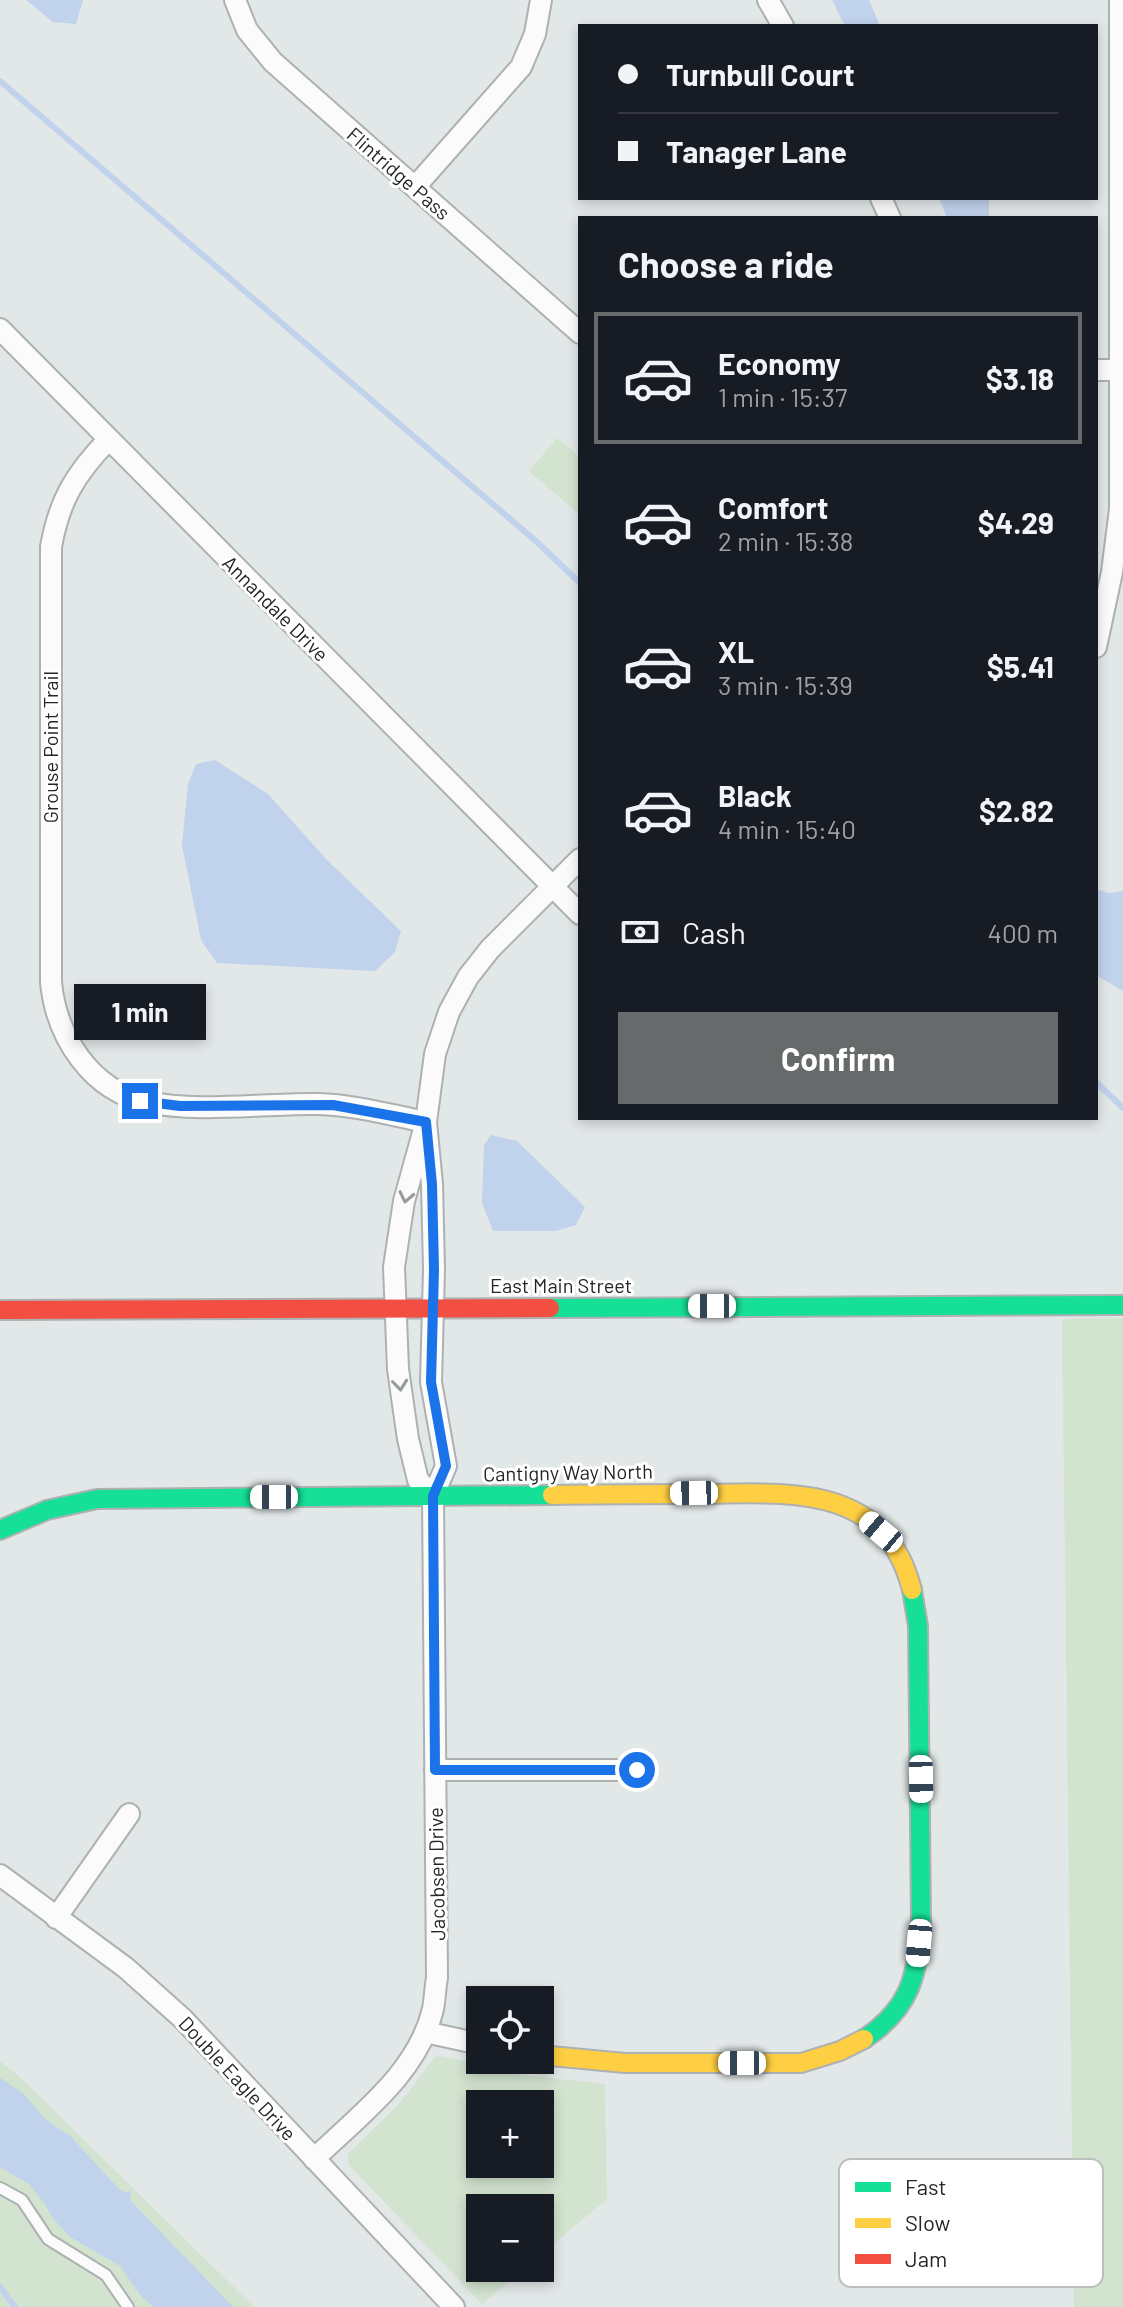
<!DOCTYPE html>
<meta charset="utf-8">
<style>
body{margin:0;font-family:Barlow,sans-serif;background:#242831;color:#f1f3f6;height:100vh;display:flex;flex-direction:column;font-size:30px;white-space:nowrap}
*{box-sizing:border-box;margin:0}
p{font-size:26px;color:#9ea1a6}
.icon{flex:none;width:44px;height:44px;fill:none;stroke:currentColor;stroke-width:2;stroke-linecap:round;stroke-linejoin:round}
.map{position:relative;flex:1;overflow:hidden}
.sheet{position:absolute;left:578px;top:216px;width:520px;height:904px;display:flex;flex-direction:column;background:#171b24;border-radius:0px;box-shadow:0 4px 12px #0003}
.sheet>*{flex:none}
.hud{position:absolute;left:578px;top:24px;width:520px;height:176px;border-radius:0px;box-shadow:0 4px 12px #0003;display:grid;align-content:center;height:176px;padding:0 40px;background:#171b24}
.controls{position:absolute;left:466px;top:1986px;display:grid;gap:16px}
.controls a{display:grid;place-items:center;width:88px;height:88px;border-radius:0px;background:#171b24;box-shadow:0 4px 12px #0003;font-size:40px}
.end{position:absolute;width:36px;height:36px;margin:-18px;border:10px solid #1a73e8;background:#fff;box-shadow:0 0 0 4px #fff}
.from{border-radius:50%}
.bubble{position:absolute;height:56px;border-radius:0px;background:#171b24;box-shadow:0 4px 12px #0003;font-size:26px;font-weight:700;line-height:56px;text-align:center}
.car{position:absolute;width:24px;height:48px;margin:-24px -12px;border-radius:10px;box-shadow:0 0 6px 2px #0007;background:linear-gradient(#fff 24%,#345 0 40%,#fff 0 76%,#345 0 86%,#fff 0)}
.hud b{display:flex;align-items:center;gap:28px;height:76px;font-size:30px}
.hud b+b{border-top:2px solid #363941}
.hud i{width:20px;height:20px;background:#f1f3f6}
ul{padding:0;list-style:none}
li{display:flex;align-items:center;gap:24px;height:132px;margin:0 16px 12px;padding:0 24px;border:4px solid transparent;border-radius:0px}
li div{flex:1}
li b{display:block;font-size:30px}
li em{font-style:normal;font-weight:700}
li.selected{border-color:#666a6a}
li>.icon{width:72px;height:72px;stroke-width:1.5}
h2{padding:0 40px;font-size:36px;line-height:96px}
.pay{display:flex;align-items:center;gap:20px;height:88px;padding:0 40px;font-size:30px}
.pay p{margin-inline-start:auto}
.action{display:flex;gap:16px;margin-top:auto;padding:16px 40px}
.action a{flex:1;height:92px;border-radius:0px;background:#666a6a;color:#fff;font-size:32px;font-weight:700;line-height:92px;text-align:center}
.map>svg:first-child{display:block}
.green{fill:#d2e3cf;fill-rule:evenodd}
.water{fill:#c1d2ed}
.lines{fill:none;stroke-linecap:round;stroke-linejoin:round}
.stream{stroke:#c1d2ed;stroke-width:6}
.lane-casing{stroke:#aeb1b1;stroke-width:14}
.street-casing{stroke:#aeb1b1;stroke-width:24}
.fast-casing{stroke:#aeb1b1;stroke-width:22}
.slow-casing{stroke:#aeb1b1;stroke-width:22}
.jam-casing{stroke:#aeb1b1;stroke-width:22}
.lane{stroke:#fbfbfb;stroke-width:10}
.street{stroke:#fbfbfb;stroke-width:20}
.fast{stroke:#16e098;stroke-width:18}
.slow{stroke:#ffcf43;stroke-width:18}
.jam{stroke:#f24e42;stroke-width:18}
.oneway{stroke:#9a9b9b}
.route{stroke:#1a73e8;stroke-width:10}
.labels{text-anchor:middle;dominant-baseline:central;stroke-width:6;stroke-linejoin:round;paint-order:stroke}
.street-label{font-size:20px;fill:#242626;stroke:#fff}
.key{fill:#fff;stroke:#bdbebe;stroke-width:2}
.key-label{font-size:22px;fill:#242626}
</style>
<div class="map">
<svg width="1123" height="2307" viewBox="0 0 1123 2307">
<rect width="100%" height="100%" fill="#e2e7e7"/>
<!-- green -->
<path class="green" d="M557,438L580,457V515L529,471Z
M1123,1318V2307H1074L1062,1319Z
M441,2056L521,2075L605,2084L607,2199L540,2255V2208H480V2268H525L482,2304L348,2164V2154L399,2104L435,2057ZM480,2104H540V2164H480Z
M0,2061L23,2080L254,2307H0Z"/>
<!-- water -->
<path class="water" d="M26,0H83L76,24L53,22Z
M832,0H869L880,26H845Z
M939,198H989V218H947Z
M215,760L268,794L327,860L401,931L395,952L375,971L217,963L201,940L182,845L188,784L196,764Z
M1096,889L1109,893L1123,891V991L1096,975Z
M491,1135L517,1141L585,1207L576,1225L556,1231H493L482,1203L484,1145Z
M0,2078L24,2094L44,2118L71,2137L119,2189L126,2193L131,2190L130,2200L233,2307H154L142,2297L120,2266L70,2237L52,2217L45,2204L29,2184L0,2167Z"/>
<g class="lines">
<!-- stream -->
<path class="stream" d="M0,81L538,543L580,583
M1096,1082L1123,1108
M0,2287L15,2307"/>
<defs>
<path id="lane" d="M0,2188L22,2200L48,2239L106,2275L128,2307"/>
<path id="street" d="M235,0L247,30L273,62L580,333
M768,0L783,26
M415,187L521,67L535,34L541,0
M881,198L890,218
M0,329L580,914
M1096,370H1123
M108,440C75,474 59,501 51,547V982C56,1036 91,1091 147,1102C198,1113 265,1103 318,1104C355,1105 390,1115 426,1122
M1096,647L1112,572L1120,509V0
M433,1496L418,1480L408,1439L398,1369L394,1267L404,1201L426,1122L435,1054L449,1012L468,977L490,949L580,859
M435,1770H637
M0,1875L126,1968L183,2019L454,2307
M56,1918L129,1814
M425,2032L480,2044
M314,2159C358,2116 418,2073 433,2009C435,1999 435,1988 437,1978L433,1496L446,1466L431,1382L434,1270L432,1184L426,1122"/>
<path id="fast" d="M550,1308L1123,1305
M0,1530L47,1510L97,1499L552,1495
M864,2039C911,2008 918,1974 921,1921L918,1626L912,1590"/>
<path id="slow" d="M552,1495C601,1494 650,1494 700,1494C786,1493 885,1482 912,1590
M540,2055L625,2063H801L840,2051L864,2039"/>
<path id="jam" d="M0,1310L550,1308"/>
</defs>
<!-- lane casing -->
<use href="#lane" class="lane-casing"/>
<!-- street casing -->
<use href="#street" class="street-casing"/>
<!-- fast casing -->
<use href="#fast" class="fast-casing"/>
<!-- slow casing -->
<use href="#slow" class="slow-casing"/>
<!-- jam casing -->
<use href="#jam" class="jam-casing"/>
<!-- lane -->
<use href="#lane" class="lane"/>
<!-- street -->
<use href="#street" class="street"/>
<!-- fast -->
<use href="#fast" class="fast"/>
<!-- slow -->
<use href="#slow" class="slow"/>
<!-- jam -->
<use href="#jam" class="jam"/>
</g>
<!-- one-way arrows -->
<defs><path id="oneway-chevron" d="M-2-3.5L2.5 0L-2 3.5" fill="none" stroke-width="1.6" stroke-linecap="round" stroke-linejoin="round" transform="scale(2)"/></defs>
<g class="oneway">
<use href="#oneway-chevron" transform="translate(406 1197) rotate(102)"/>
<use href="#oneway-chevron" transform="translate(400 1385) rotate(84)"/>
</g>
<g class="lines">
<!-- route -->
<path class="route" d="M140,1101L180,1106L333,1105L426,1122L432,1184L434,1270L431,1382L446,1466L433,1496L435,1770H637"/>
</g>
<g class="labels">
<!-- street labels -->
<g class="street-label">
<text transform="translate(399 173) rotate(41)">Flintridge Pass</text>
<text transform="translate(276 608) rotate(45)">Annandale Drive</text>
<text transform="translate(50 747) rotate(-90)">Grouse Point Trail</text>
<text x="561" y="1285">East Main Street</text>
<text transform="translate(568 1472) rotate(-1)">Cantigny Way North</text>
<text transform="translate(436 1874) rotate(-91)">Jacobsen Drive</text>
<text transform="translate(238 2078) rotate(47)">Double Eagle Drive</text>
</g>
</g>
<!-- legend -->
<rect x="839" y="2159" width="264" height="128" rx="12" class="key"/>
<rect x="855" y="2182" width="36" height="10" fill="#16e098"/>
<rect x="855" y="2218" width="36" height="10" fill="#ffcf43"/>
<rect x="855" y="2254" width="36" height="10" fill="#f24e42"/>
<g class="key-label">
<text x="905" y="2195">Fast</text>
<text x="905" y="2231">Slow</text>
<text x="905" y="2267">Jam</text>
</g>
</svg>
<div class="controls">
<a><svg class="icon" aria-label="locate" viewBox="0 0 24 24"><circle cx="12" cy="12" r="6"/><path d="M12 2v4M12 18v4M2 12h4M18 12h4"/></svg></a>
<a>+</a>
<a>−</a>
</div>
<i class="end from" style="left:637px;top:1770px"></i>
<i class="end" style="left:140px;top:1101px"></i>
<div class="bubble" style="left:74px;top:984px;width:132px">1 min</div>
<i class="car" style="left:712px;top:1306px;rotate:270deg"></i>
<i class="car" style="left:694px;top:1493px;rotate:269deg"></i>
<i class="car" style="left:274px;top:1497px;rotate:270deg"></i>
<i class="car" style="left:881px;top:1532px;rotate:310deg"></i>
<i class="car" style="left:921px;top:1779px;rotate:179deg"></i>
<i class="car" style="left:919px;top:1943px;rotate:185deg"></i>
<i class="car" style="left:742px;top:2063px;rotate:270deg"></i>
<div class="hud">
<b><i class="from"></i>Turnbull Court</b>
<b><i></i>Tanager Lane</b>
</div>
<section class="sheet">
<h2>Choose a ride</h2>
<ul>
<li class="selected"><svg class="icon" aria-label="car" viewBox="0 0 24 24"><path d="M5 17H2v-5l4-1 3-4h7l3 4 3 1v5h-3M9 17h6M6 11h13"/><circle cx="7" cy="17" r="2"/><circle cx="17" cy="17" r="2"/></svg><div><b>Economy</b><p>1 min · 15:37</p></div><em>$3.18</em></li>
<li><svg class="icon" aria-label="car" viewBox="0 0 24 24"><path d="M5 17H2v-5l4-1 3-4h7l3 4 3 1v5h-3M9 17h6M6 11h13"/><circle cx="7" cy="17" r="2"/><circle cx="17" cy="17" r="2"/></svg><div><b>Comfort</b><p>2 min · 15:38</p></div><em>$4.29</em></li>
<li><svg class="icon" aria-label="car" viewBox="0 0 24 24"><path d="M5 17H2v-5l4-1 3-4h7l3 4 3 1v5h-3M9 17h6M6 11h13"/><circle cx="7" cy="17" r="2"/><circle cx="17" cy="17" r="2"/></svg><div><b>XL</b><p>3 min · 15:39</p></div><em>$5.41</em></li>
<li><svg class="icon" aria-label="car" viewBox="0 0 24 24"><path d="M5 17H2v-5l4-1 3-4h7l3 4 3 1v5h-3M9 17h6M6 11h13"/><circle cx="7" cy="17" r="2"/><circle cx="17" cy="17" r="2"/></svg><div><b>Black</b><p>4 min · 15:40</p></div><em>$2.82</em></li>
</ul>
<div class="pay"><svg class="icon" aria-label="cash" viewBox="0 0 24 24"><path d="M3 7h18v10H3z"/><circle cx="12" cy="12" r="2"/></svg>Cash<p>400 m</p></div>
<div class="action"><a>Confirm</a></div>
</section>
</div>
